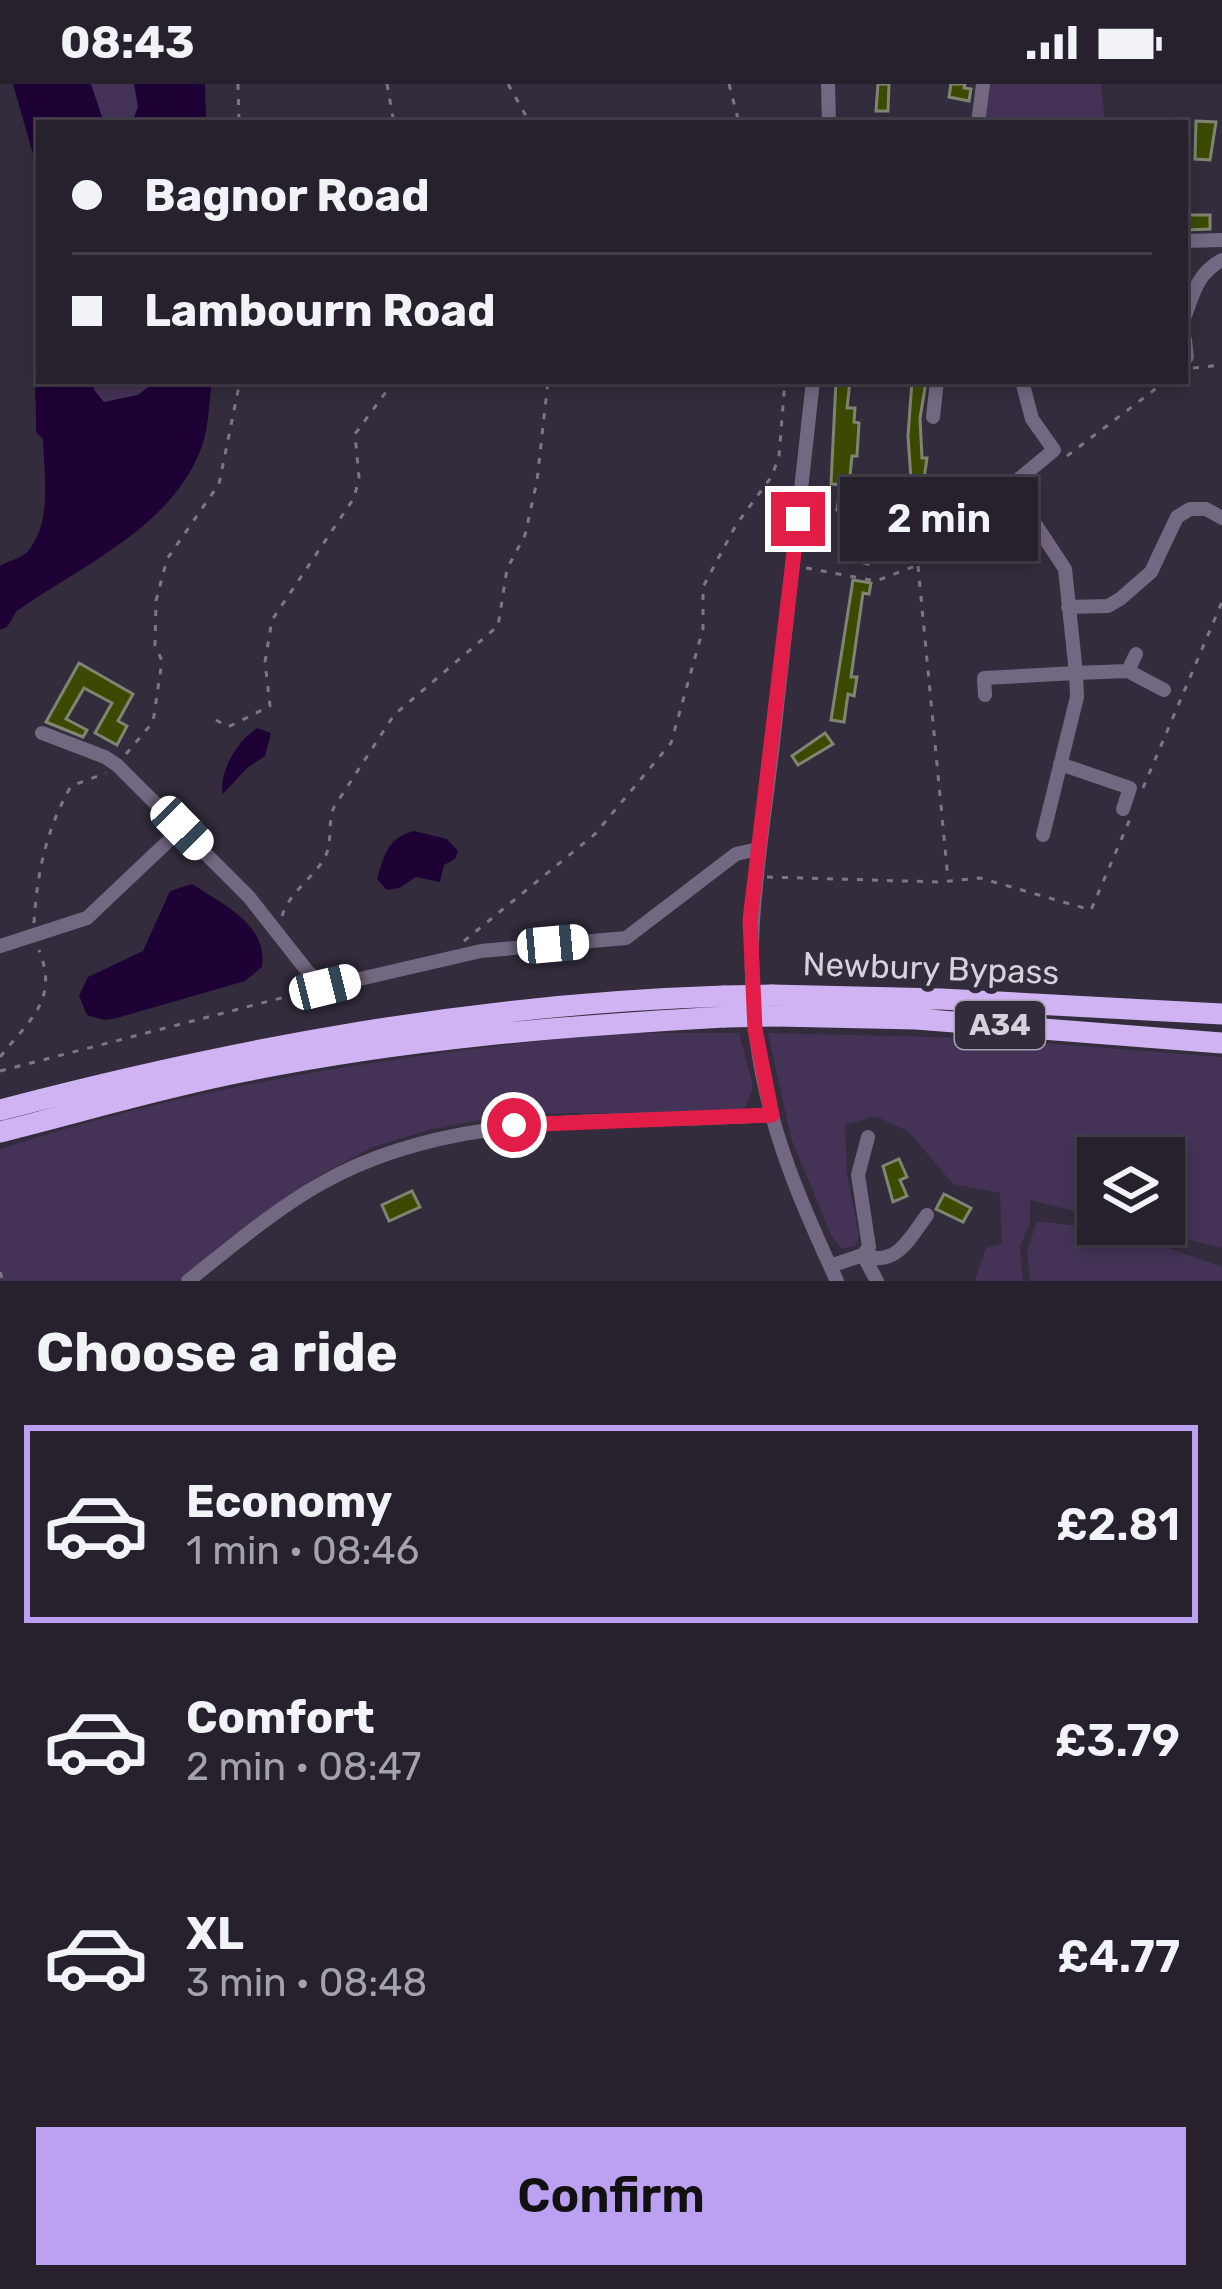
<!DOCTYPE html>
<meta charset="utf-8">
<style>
body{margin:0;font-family:Rubik,sans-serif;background:#2e2935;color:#f1f3f6;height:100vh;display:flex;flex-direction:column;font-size:45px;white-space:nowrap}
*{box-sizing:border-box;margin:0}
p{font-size:39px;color:#a4a3aa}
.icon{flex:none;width:66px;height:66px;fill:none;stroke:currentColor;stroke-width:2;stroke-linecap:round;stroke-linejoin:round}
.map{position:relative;height:1197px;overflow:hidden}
.details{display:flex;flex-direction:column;background:#26212d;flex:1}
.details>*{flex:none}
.banner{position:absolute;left:36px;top:36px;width:1152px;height:264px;border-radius:0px;box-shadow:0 6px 18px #0003,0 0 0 3px #423e49;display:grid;align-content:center;height:264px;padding:0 36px;background:#26212d}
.tools{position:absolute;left:1077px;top:1053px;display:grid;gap:24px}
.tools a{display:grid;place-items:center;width:108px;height:108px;border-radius:0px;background:#26212d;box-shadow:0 6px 18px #0003,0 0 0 3px #423e49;font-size:60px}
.end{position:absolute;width:54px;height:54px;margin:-27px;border:15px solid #e11d48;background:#fff;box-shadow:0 0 0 6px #fff}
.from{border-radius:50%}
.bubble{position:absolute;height:84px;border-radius:0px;background:#26212d;box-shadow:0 6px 18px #0003,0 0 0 3px #423e49;font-size:39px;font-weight:600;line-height:84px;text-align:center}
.car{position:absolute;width:36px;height:72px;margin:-36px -18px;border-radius:15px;box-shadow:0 0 9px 3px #0007;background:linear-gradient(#fff 24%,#345 0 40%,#fff 0 76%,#345 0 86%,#fff 0)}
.banner b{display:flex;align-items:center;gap:42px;height:114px;font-size:45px}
.banner b+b{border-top:3px solid #423e49}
.banner i{width:30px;height:30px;background:#f1f3f6}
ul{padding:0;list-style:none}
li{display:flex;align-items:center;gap:36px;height:198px;margin:0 24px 18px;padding:0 12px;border:6px solid transparent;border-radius:0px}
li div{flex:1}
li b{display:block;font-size:45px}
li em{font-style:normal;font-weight:600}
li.current{border-color:#bca0f2}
li>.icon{width:108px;height:108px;stroke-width:1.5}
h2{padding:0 36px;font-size:54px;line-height:144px}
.button{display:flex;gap:24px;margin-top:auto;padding:24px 36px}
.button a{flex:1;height:138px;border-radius:0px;background:#bca0f2;color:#111;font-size:48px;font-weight:600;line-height:138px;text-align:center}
.status{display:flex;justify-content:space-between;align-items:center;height:84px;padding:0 60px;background:#26212d;direction:ltr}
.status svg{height:33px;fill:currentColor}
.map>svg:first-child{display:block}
.green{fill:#443357}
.water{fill:#1e0235}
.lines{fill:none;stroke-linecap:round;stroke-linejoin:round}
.river{stroke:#1e0235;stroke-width:21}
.building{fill:#3b4a00;stroke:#7f8572;stroke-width:3}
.path{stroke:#7d7785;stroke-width:3;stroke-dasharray:6 9;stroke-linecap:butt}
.minor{stroke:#736881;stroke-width:14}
.highway{stroke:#cfb3f3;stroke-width:21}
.highway-bridge{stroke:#cfb3f3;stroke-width:21}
.route{stroke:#e11d48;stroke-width:15}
.labels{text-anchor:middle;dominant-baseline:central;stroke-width:12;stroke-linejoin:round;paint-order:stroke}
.shield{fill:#332c3c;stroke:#a5a0ac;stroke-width:3}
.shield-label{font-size:30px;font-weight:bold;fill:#d6d2dc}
.street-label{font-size:33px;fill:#d6d2dc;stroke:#332c3c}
</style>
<div class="status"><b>08:43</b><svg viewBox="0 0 49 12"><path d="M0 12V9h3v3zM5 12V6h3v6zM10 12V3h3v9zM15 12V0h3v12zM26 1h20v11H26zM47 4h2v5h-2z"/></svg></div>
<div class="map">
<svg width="1222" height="1197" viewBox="0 0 1222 1197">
<rect width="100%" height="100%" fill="#332c3c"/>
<!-- green -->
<path class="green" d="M91,0H134L138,23L132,39H104Z
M990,0H1101L1105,39H984Z
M95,297H156L138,311L104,318L94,306Z
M622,949H739L753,1002L746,1023L739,1028L510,1030L429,1046L373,1063L318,1092L178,1197H0V1065C201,999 413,968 622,949Z
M768,949L976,954L1222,973V1164L1127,1140H1164V1074H1098V1133L1030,1116V1139L1020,1162L1023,1197H975L986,1164L1002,1160L1000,1109L953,1100L908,1047L875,1032L845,1041L847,1090L859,1152L856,1162L842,1165L831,1151L791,1054Z
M1037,1137L1119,1147L1222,1183V1197H1030L1027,1167Z"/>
<!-- water -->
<path class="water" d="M13,0H91L104,39H39V91Z
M134,0H205L206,39H132L138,23Z
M39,264V297H95L94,306L104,318L138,311L156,297H212C209,317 209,342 202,362C173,443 82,481 17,527L0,522V482C7,477 20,475 26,469C53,442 44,389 43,355L36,348C37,325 32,284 39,264Z
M257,644L271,649L265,672L247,684L223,710C218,688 238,656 257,644Z
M414,747L447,755L458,767L455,775L444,781L440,798L416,793L399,804L387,806L377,795C384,772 387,754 414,747Z
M192,800C223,821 268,840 262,883L245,897L117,934L104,936L87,931L79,912L88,893L143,867L170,807Z"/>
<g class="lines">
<!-- river -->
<path class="river" d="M0,535L20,499"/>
</g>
<!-- building -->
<path class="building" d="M878,0H889L888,27H876Z
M951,0H965L964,4L971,5L969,17L949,13Z
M1196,37L1216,38L1210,76L1195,75Z
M1187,131H1210V145L1187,146Z
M836,297H850L847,324H855L854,338L859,339L857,372H852L849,401L831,400Z
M912,297L926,298L920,334L922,374H927L924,395H911L908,352Z
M839,413L869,417L867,430L837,426Z
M861,448L874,451L868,480L855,477Z
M853,496L871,499L869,510L863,509L851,593H857L854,612L848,610L844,638L831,636Z
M79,579L133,610L118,637L127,642L117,661L95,649L112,619L84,604L66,635L87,646L83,653L46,638Z
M825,649L833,660L798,681L792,672Z
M899,1075L907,1093L900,1096L907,1112L893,1118L883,1082Z
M412,1107L420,1123L389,1137L382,1121Z
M944,1110L971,1124L963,1138L936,1125Z"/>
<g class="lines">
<!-- path -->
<path class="path" d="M238,0L239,39
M387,0L394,39
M508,0L530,39
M729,0L739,39
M1193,284L1222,281
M1067,372L1166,297
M918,482L948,795
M806,484L876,497L918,481L1007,418
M216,636L228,643L270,622L265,578L272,536L354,414L359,394L355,350L394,297
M126,670L153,638L162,577L155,561L156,517L167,475L219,400L240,297
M1143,704L1222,518
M767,793L940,798L980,794L1091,826L1130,735
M282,832C290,807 313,795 325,773C333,758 327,740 334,723L394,631L498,542L507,485L525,451L537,397L548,297
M34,839C37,789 46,746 71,702L106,689
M464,857L595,750L671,659L703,545V503L736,441L772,392L779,372L785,297
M0,973C30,935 59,916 39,866
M0,987L312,906
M0,1188L3,1197"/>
<!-- minor -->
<path class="minor" d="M828,0L829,39
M978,39L983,0
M1185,157L1222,156
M1185,232C1194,207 1198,189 1222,176
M1185,256L1187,273
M813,297C799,421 786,544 772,668C760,771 742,861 758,966C770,1048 802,1122 837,1197
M933,333L937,297
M1068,523L1108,522L1120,515L1151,488L1177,433L1190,425H1206L1222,434
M1128,587L1136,570
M985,611L984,594L1076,589L1065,485L1016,411L1019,395L1054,366L1032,335L1022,297
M42,649L105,673L117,681L249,813L308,888L325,903L481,867L626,854L736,770L758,765
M1060,680L1130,704L1123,725
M1043,751L1077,613L1076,589L1128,587L1164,606
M0,862L87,834L182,744
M863,1171C896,1184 909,1155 927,1131
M863,1171L877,1197
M830,1182L863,1171L869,1163L858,1091L868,1053
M188,1197C231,1163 274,1126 322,1099C459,1022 621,1042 772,1031"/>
<!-- highway -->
<path class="highway" d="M772,911L941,915L1222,930
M777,932L916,935L1222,959
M0,1026C241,963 474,920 724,912
M0,1048C80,1028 160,1004 241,988C401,955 562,942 725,933"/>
<!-- highway-bridge -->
<path class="highway-bridge" d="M724,912L772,911
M725,933L777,932"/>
</g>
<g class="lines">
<!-- route -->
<path class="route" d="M514,1041L772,1031L755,945L750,836L798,435"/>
</g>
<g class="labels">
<!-- shield labels -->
<rect class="shield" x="955" y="917" width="90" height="48" rx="9"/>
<g class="shield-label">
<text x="1000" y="941">A34</text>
</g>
<!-- street labels -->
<g class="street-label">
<text transform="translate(931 884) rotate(2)">Newbury Bypass</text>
</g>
</g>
</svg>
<div class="tools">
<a><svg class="icon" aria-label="layers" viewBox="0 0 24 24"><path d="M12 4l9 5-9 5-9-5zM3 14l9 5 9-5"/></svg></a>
</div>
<i class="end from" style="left:514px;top:1041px"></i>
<i class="end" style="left:798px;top:435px"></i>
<div class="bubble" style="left:840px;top:393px;width:198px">2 min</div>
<i class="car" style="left:182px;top:744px;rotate:136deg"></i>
<i class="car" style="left:553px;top:860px;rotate:85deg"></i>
<i class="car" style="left:325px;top:903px;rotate:76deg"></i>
<div class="banner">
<b><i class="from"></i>Bagnor Road</b>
<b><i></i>Lambourn Road</b>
</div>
</div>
<section class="details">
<h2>Choose a ride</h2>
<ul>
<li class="current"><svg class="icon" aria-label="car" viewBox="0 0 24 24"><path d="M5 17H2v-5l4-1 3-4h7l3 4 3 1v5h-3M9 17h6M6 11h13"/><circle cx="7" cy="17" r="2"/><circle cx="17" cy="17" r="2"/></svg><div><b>Economy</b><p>1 min · 08:46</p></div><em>£2.81</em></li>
<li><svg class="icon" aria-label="car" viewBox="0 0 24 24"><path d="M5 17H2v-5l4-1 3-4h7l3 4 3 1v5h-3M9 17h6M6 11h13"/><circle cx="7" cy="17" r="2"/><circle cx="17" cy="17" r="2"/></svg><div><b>Comfort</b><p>2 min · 08:47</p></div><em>£3.79</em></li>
<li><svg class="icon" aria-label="car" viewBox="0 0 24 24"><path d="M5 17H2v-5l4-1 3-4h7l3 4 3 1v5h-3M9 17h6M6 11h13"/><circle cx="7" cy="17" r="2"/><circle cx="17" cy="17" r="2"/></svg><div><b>XL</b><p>3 min · 08:48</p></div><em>£4.77</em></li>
</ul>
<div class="button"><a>Confirm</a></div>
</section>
